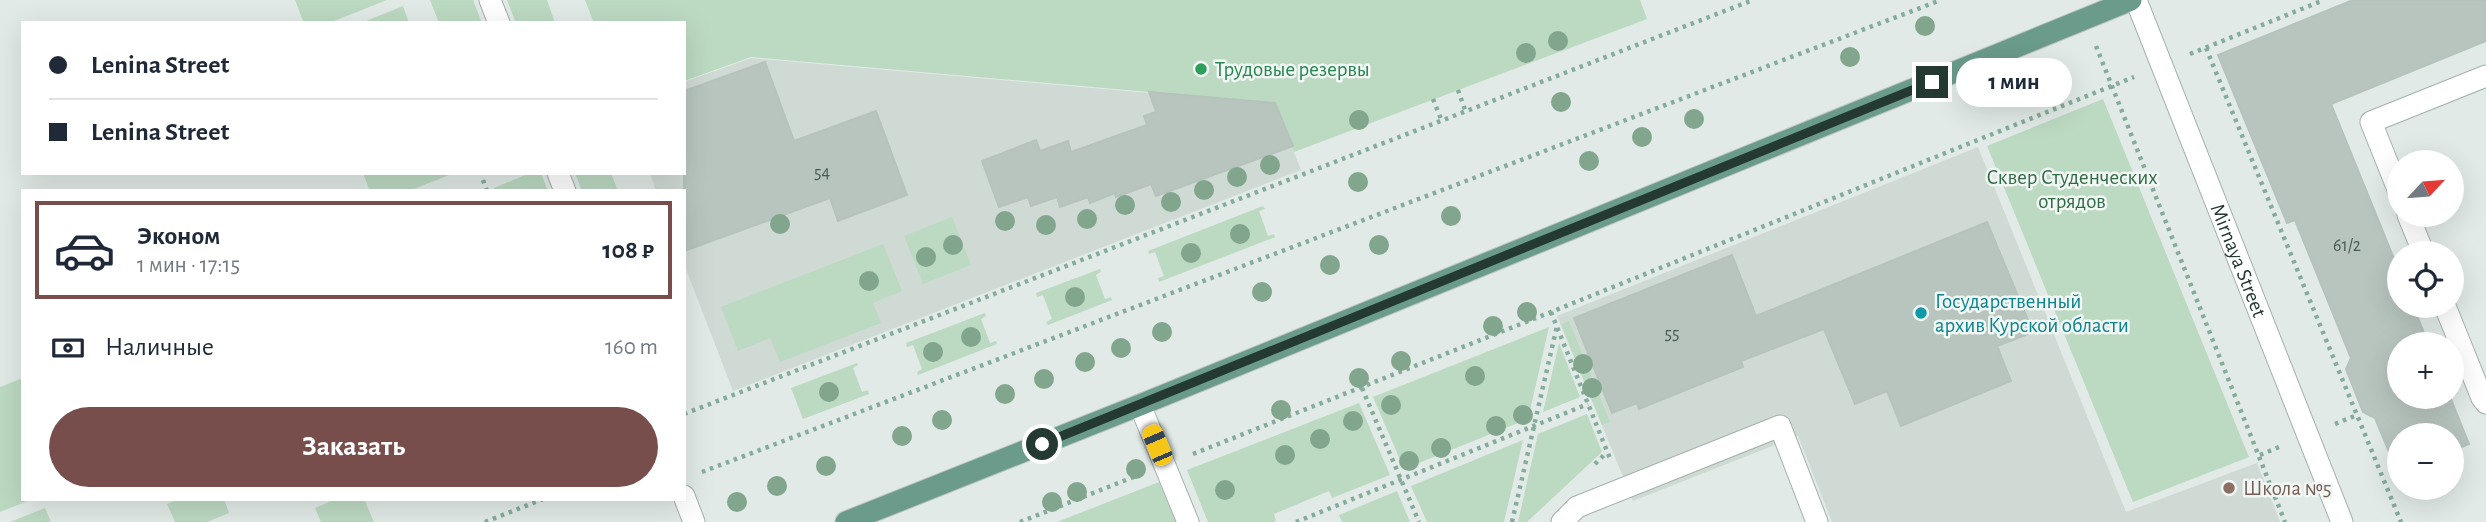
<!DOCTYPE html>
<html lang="ru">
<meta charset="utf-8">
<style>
body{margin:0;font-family:"Alegreya Sans",sans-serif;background:#f2f2f3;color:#1f2937;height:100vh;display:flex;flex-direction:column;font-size:26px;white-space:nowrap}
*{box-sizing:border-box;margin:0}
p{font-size:23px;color:#747a83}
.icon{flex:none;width:38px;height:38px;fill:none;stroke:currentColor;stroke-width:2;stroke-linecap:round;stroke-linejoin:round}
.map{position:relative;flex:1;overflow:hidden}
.panel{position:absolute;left:21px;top:189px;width:665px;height:312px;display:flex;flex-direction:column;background:#fff;border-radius:0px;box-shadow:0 7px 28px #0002}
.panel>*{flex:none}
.top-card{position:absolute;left:21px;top:21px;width:665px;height:154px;border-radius:0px;box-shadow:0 7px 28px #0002;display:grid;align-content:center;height:154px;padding:0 28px;background:#fff}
.needle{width:46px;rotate:64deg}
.buttons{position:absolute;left:2387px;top:150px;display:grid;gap:14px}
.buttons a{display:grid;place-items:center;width:77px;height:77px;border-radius:50%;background:#fff;box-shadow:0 7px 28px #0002;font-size:35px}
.end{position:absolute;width:32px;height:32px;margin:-16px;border:9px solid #233932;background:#fff;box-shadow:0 0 0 4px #fff}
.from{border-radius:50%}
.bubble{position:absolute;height:49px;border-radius:24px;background:#fff;box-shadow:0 7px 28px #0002;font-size:23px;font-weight:700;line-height:49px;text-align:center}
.car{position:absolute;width:21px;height:42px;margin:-21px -10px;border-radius:9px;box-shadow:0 0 5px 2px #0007;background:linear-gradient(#f5c518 24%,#345 0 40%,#f5c518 0 76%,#345 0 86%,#f5c518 0)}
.top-card b{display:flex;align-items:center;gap:24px;height:66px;font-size:26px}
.top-card b+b{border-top:2px solid #e0e1e3}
.top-card i{width:18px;height:18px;background:#1f2937}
ul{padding:12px 0 0;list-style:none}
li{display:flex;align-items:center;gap:21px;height:98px;margin:0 14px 10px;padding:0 14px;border:4px solid #e0e1e3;border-radius:0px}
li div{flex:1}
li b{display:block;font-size:26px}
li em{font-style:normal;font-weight:700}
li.active{border-color:#774e4c}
li>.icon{width:63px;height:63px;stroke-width:1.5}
.pay{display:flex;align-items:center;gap:18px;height:77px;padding:0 28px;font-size:26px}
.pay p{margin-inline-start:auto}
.button{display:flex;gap:14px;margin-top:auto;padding:14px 28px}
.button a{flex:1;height:80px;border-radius:42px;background:#774e4c;color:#fff;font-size:28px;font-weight:700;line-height:80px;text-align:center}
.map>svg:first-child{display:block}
.built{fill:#d0dad4}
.green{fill:#bcd9c2}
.building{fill:#b7c5be;stroke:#b5c3bc;stroke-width:2}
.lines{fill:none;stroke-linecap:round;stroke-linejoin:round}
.service-casing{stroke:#a4b1ac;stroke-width:23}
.minor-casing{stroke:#a4b1ac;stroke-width:23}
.tertiary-casing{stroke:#a4b1ac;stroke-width:23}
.primary-casing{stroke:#bdc4c2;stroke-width:23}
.path{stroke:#85ab9c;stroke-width:4.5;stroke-dasharray:3.5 5;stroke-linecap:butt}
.service{stroke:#fff;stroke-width:21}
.minor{stroke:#fff;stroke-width:21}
.tertiary{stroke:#fff;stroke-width:21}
.primary{stroke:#6a9b8b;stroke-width:21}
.tree{fill:#81a58d}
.route{stroke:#233932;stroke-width:9}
.leisure-dot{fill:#2e9e5b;stroke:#f1f7f4;stroke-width:2.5}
.culture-dot{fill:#0f9aa8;stroke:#f1f7f4;stroke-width:2.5}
.education-dot{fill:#8d6e63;stroke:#f1f7f4;stroke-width:2.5}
.labels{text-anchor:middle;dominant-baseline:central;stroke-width:5;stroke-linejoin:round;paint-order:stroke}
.number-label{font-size:18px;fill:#485c55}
.leisure-label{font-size:21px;fill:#27864d;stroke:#f1f7f4;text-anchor:start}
.park-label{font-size:21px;fill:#326c44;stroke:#f1f7f4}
.street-label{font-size:21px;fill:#233932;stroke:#f1f7f4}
.culture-label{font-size:21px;fill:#0d838f;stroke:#f1f7f4;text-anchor:start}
.education-label{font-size:21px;fill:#785e54;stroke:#f1f7f4;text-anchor:start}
</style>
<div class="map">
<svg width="2486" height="522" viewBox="0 0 2486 522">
<rect width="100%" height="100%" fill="#e1eae6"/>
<!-- built -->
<path class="built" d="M751,58L1275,104L1301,170L733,391L684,264V191H656L650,173H684V82Z
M1978,147L2126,512L2257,463L2280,522H1832L1798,436L1633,501L1557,316Z"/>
<!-- green -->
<path class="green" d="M295,0H387L329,23H304Z
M430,0H473L482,23H439Z
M507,0H547L555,23H516Z
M585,0H1640L1647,19L1294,152L1275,103L751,57L684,81V23H594Z
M403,6L409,23H361Z
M2103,99L2249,457L2133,502L1987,146Z
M363,173H454L409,191H370Z
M530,173H541L548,191H495L494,188Z
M575,173H611L618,191H582Z
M1263,206L1265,209L1259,211L1268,236L1274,234L1275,237L1159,282L1158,278L1164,276L1155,252L1149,254L1148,251Z
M952,217L971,265L923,284L904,236Z
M883,244L902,291L873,303L881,323L780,362L770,338L738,351L721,307Z
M1100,269L1101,272L1096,275L1105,299L1111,297L1112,300L1048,325L1046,322L1052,319L1043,295L1037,297L1036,293Z
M985,313L986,316L981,319L990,343L996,341L997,344L918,375L917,372L922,369L913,345L907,347L906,343Z
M1569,321L1610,422L1602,425L1561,324Z
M1549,327L1528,419L1404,469L1373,397Z
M1559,343L1580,397L1543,412Z
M857,363L858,365L853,368L862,392L868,390L869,394L803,419L791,388Z
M23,378V499H33L0,512V387Z
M1359,403L1390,475L1332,498L1329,491L1274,514L1276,521L1274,522H1208L1187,470Z
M1587,414L1602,452L1527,522H1518L1538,434Z
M1523,440L1504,522H1427L1411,486Z
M1159,482L1176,522H1057Z
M1397,491L1410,522H1342L1339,515Z
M179,499H224L229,513L207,522H175L167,504Z
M336,499H364L374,522H321L315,508Z
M45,508L51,522H10Z"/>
<!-- building -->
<path class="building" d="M2353,0H2486V41L2331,104L2399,271V306H2413L2429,345H2399V397H2450L2469,444L2452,451V436H2399L2398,473L2375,418L2363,412L2346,369L2351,358L2295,220L2287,223L2218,55Z
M765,62L794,141L876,111L907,195L838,221L830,198L684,251V91Z
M1149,92L1275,103L1293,146L1156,196L1151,184L1116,197L1115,193L1090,203L1088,197L1060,207L1057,197L1031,206L1028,197L999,207L982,161L1036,140L1040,151L1068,141L1071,152L1147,125L1144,116L1156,112Z
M1987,222L2033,332L1997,346L2011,381L1901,426L1887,391L1855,404L1824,329L1741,361L1743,367L1639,409L1637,403L1612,413L1574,318L1732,255L1756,316Z"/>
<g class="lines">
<defs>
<path id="service" d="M2399,192L2371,122L2486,76
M2408,215L2424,254
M2445,306L2482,398L2486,403
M1140,405L1188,522
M1562,522L1577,507L1780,426L1817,522"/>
<path id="minor" d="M490,0L499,23
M558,173L565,191
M684,496L694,522"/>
<g id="tertiary">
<path id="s1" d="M2136,0L2342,522"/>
</g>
<path id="primary" d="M846,522L1140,405L2131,0"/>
</defs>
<!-- service casing -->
<use href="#service" class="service-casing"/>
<!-- minor casing -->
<use href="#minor" class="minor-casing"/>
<!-- tertiary casing -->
<use href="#tertiary" class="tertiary-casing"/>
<!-- primary casing -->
<use href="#primary" class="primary-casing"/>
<!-- path -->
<path class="path" d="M2096,46L2285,522
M2206,48L2401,522
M2190,54L2324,0
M1458,90L1465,110
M1433,99L1441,119
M483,180L487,191
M1551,312L1611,461
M1362,388L1419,522
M684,414L1753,0
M2335,424L2357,415
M1193,454L1551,312L2134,77
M2260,455L2279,447
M1595,464L1607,452
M702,472L1941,0
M485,522L543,499
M1020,522L1136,476
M1296,522L1588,404
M1512,522L1557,326"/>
<!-- service -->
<use href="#service" class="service"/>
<!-- minor -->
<use href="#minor" class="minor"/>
<!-- tertiary -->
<use href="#tertiary" class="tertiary"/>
<!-- primary -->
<use href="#primary" class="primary"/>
</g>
<!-- trees -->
<g class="tree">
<circle cx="1925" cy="26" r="10"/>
<circle cx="1558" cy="41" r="10"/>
<circle cx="1526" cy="53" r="10"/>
<circle cx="1850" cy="57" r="10"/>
<circle cx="1561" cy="102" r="10"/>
<circle cx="1694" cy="119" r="10"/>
<circle cx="1359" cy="120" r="10"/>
<circle cx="1642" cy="137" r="10"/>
<circle cx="1589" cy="161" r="10"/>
<circle cx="1270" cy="165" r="10"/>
<circle cx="1237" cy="177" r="10"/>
<circle cx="1358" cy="182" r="10"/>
<circle cx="1204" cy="190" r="10"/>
<circle cx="1171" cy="202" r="10"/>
<circle cx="1125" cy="205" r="10"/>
<circle cx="1451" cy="216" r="10"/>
<circle cx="1087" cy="219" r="10"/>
<circle cx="1005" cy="221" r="10"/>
<circle cx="780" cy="224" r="10"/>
<circle cx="1046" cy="225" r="10"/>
<circle cx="1240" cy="234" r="10"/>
<circle cx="953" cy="245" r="10"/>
<circle cx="1379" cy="245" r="10"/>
<circle cx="1191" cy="253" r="10"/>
<circle cx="926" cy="257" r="10"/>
<circle cx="1330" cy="265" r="10"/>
<circle cx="869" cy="281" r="10"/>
<circle cx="1262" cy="292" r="10"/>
<circle cx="1075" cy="297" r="10"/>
<circle cx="1527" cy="312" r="10"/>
<circle cx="1493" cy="326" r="10"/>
<circle cx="1162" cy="332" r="10"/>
<circle cx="971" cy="337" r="10"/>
<circle cx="1121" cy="348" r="10"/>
<circle cx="933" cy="352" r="10"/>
<circle cx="1401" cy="361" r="10"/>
<circle cx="1085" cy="362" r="10"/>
<circle cx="1583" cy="364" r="10"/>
<circle cx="1475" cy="376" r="10"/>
<circle cx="1359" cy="378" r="10"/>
<circle cx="1044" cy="379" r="10"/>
<circle cx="1592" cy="388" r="10"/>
<circle cx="829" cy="392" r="10"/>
<circle cx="1005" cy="394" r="10"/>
<circle cx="1391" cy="405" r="10"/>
<circle cx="1281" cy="410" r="10"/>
<circle cx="1523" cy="415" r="10"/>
<circle cx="942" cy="420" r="10"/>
<circle cx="1353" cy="421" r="10"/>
<circle cx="1496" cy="426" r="10"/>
<circle cx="902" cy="436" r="10"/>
<circle cx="1320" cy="439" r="10"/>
<circle cx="1441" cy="448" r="10"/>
<circle cx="1285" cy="455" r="10"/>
<circle cx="1409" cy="461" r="10"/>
<circle cx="826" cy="466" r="10"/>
<circle cx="1136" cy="469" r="10"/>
<circle cx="777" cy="486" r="10"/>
<circle cx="1225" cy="490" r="10"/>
<circle cx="1077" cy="492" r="10"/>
<circle cx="737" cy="502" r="10"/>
<circle cx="1052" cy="502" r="10"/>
</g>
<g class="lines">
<!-- route -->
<path class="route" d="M1042,444L1932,82"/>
</g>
<!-- markers -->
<circle class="leisure-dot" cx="1201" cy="69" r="7"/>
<circle class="culture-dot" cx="1921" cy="313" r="7"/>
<circle class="education-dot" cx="2229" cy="488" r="7"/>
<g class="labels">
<!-- number labels -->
<g class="number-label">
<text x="822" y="173">54</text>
<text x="2347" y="246">61/2</text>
<text x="1672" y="334">55</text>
</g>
<!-- leisure labels -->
<g class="leisure-label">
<text x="1215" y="69">Трудовые резервы</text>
</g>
<!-- park labels -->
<g class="park-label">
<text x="2072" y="177">Сквер Студенческих<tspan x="2072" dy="24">отрядов</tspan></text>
</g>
<!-- street labels -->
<g class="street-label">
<text stroke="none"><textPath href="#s1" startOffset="280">Mirnaya Street</textPath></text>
</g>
<!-- culture labels -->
<g class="culture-label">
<text x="1935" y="301">Государственный<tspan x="1935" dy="24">архив Курской области</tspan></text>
</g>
<!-- education labels -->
<g class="education-label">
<text x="2243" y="488">Школа №5</text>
</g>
</g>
</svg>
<div class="buttons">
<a><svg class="needle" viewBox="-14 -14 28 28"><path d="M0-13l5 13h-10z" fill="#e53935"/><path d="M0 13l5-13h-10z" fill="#747a83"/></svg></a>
<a><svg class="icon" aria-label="locate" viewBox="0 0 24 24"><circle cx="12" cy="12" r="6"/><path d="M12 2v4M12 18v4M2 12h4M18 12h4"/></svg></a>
<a>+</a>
<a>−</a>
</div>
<i class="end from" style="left:1042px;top:444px"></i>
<i class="end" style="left:1932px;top:82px"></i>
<div class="bubble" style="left:1956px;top:58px;width:116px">1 мин</div>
<i class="car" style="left:1157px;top:445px;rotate:337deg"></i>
<div class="top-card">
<b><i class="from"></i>Lenina Street</b>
<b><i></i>Lenina Street</b>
</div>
<section class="panel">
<ul>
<li class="active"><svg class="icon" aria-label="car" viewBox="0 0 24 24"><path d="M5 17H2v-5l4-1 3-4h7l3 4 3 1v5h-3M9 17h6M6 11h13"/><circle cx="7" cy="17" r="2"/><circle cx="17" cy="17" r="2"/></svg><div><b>Эконом</b><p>1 мин · 17:15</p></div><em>108 ₽</em></li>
</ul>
<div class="pay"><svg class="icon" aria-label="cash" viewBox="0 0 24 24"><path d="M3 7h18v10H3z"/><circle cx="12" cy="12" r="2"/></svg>Наличные<p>160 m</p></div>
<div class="button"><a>Заказать</a></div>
</section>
</div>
